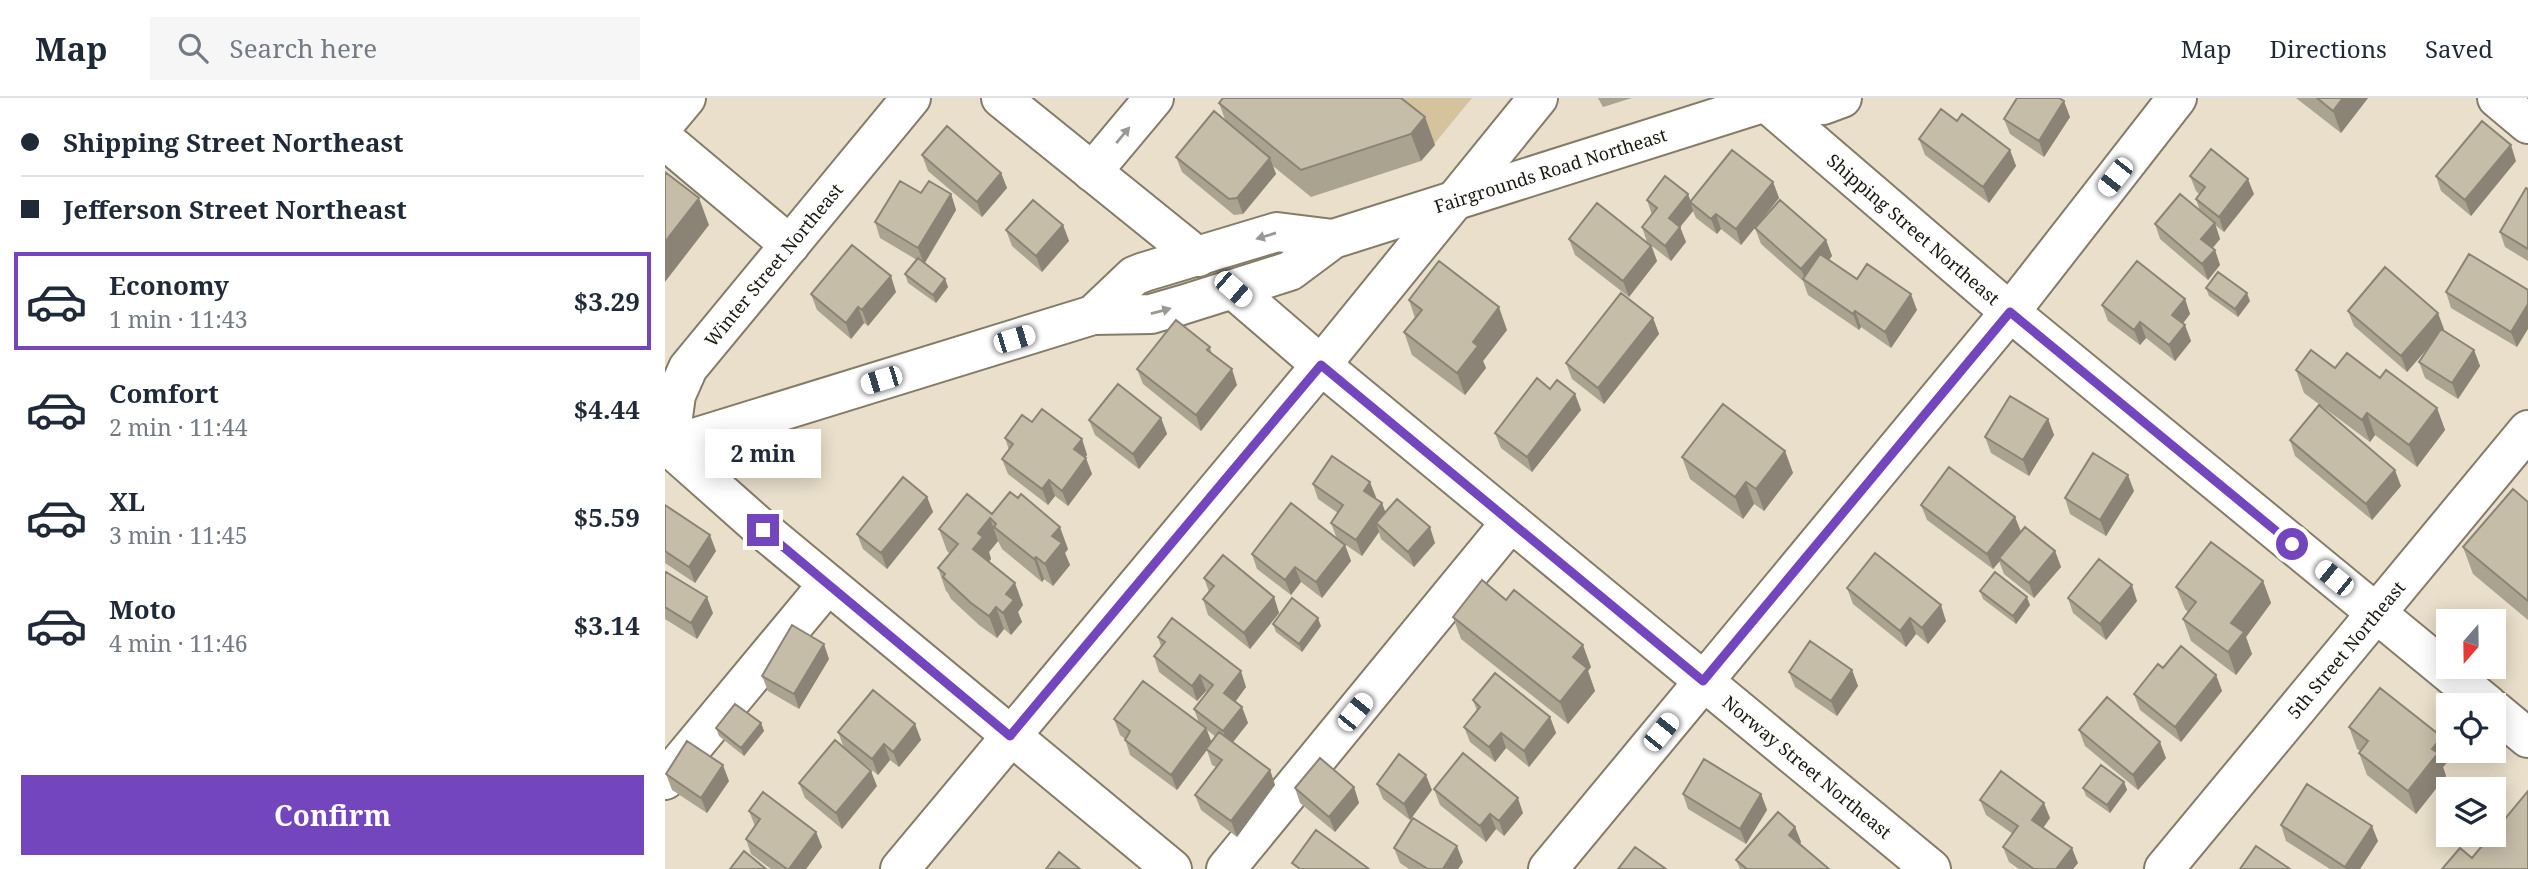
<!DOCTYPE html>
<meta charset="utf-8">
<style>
body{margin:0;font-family:"Noto Serif",serif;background:#f6f6f7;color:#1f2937;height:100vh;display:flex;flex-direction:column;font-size:26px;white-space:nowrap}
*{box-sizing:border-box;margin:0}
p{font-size:23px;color:#747a83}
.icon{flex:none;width:38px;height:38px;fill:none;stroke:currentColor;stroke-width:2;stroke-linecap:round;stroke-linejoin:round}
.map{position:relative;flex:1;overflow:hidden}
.panel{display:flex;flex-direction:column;background:#fff;width:665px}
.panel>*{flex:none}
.hud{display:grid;align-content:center;height:154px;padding:0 21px;background:#fff}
.needle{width:46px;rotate:200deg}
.controls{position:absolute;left:1771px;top:511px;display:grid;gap:14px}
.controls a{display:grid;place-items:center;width:70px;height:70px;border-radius:0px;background:#fff;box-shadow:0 4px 18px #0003;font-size:35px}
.end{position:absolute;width:32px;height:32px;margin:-16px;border:9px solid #7446be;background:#fff;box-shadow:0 0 0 4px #fff}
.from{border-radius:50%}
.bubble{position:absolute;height:49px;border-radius:0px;background:#fff;box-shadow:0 4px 18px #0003;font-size:23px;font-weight:700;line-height:49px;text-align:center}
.car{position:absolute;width:21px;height:42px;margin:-21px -10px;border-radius:9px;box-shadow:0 0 5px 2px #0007;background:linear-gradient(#fff 24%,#345 0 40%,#fff 0 76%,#345 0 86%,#fff 0)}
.hud b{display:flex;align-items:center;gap:24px;height:66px;font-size:26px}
.hud b+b{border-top:2px solid #e0e1e3}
.hud i{width:18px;height:18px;background:#1f2937}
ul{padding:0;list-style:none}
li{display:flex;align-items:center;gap:21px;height:98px;margin:0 14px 10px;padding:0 7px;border:4px solid transparent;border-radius:0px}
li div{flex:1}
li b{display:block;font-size:26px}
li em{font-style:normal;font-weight:700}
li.selected{border-color:#7446be}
li>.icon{width:63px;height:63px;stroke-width:1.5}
.primary-button{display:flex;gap:14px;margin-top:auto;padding:14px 21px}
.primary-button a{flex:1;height:80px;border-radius:0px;background:#7446be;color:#fff;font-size:28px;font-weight:700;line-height:80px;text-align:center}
header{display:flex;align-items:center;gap:42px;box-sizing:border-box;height:98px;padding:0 35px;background:#fff;border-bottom:2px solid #e0e1e3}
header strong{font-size:33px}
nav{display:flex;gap:38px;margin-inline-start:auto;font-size:24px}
.search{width:490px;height:63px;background:#f6f6f7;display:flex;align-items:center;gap:18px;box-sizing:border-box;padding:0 24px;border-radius:0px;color:#747a83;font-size:26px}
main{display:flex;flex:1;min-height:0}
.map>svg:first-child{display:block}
.green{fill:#d4c39d}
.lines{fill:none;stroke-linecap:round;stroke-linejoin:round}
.minor-casing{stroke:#847b68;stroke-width:42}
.minor{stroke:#fff;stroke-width:38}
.wall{fill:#aaa390;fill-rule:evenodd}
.shaded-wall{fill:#8b8476}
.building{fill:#c6bda8;stroke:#8b8476;stroke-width:2}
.oneway{fill:#999894}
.route{stroke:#7446be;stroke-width:9}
.labels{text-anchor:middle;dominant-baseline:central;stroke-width:5;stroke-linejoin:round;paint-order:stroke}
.street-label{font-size:18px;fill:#1c1911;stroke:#f6edd7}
</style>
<header>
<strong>Map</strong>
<div class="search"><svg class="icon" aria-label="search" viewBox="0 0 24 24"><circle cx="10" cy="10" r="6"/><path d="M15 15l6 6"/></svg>Search here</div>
<nav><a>Map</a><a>Directions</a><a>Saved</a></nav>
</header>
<main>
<section class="panel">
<div class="hud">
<b><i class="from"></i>Shipping Street Northeast</b>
<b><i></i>Jefferson Street Northeast</b>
</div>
<ul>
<li class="selected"><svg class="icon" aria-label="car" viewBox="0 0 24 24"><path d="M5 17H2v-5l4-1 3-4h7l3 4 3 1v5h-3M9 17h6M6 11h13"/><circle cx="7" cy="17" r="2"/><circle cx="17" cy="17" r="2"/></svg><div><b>Economy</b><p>1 min · 11:43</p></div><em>$3.29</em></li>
<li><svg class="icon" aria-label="car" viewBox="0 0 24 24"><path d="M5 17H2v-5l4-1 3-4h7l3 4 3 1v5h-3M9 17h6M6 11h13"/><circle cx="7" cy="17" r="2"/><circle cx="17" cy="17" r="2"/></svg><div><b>Comfort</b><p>2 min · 11:44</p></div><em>$4.44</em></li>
<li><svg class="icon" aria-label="car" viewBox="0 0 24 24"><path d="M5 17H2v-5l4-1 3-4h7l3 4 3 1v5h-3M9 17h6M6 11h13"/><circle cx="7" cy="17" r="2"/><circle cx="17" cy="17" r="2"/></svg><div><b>XL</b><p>3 min · 11:45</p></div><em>$5.59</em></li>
<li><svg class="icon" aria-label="car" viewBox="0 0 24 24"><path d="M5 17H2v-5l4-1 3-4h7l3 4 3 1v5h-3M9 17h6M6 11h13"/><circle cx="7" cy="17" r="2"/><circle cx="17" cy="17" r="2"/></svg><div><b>Moto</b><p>4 min · 11:46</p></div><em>$3.14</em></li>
</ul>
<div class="primary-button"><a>Confirm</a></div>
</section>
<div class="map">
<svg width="1863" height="771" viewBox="0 0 1863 771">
<rect width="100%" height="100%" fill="#e9dfca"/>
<!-- green -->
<path class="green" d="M715,0H807L770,45Z"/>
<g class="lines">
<defs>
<g id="minor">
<path d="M336,0L533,159"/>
<path id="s1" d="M1096,0L1345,214L1823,607"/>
<path d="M1832,0L1863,26"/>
<path d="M1101,4L1158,7L1177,0"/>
<path d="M0,25L21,0"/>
<path d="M0,42L125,147"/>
<path d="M427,74L489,0"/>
<path id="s2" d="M568,191L656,267L1266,771"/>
<path d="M428,217L469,178L479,174L612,134L668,141"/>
<path d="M0,345L98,432L507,771"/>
<path id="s3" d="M4,348L11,297L23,270L246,0"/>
<path id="s4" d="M0,349L428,217L486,216L517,207L625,173L668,141L1101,4L1108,0"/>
<path d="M1829,612L1863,640"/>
<path d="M0,682L163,486"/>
<path d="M235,771L656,267L873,0"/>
<path d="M561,771L846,424"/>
<path d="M883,771L1345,214L1512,0"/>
<path id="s5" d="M1499,771L1863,332"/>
</g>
</defs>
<!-- minor casing -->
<use href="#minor" class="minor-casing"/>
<!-- minor -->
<use href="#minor" class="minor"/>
</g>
<!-- wall -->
<path class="wall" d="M933,0H967L938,9Z
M1631,0H1703L1676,35Z
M554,5L760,19L770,47L756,63L646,99L608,68L611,76L578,116L569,117L517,74L511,59L561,24Z
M1405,19L1379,59L1345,36L1339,21Z
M1292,23L1345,52L1351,68L1324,105L1260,57L1254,41Z
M257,57L336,75L342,90L317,119L263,73Z
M1851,63L1806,118L1776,93L1771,78Z
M1525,78L1589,96L1559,134L1550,127L1555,141L1548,150L1550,152L1555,167L1543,182L1495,141L1490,126L1535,113L1531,101L1534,96L1531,93Z
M1108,84L1114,100L1076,147L1056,131L1052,136L1031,120L1028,113L1015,129L1021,144L1006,163L987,148L992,163L964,199L910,157L904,141L982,144L977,129L987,117L982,102L1023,96L1026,103Z
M1863,91V163L1840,149L1835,134Z
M256,95L286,96L291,112L260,165L280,181L283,189L271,205L243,185L240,176L252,162L215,140L210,124Z
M398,127L404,143L377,174L347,148L341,132Z
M1090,130L1161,142L1167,158L1164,162L1192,181L1252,212L1226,250L1196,229L1194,232L1143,197L1138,183L1096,146Z
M1541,190L1585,203L1573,219L1544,198Z
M1863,192L1852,249L1786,210L1781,194Z
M231,194L203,228L199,225L186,241L152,212L146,196Z
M1520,201L1525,216L1518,225L1526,243L1510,263L1481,240L1475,247L1443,223L1437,207Z
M744,202L842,232L818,263L821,270L800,297L747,257L739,234L750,220Z
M1683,213L1779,231L1778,232L1809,252L1815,268L1793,301L1760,280L1754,264L1765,247L1742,274L1689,228Z
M988,220L994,236L939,306L907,281L901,265Z
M545,249L547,256L572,287L536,333L478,286L472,271Z
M1670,270L1715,280L1772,310L1780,332L1752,369L1710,337L1705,344L1639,295L1631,272Z
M885,291L910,296L916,312L867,374L836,350L830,335Z
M496,320L502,336L474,371L430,337L424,322Z
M1383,321L1389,337L1364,378L1326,355L1320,339Z
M367,324L417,341L422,357L420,359L427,376L403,408L390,398L383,407L343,376L337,361L344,352L340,340Z
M1625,342L1736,388L1707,422L1630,358Z
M1120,353L1128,375L1099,413L1089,406L1078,421L1025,381L1017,359Z
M648,386L711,399L710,400L717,405L720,414L770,445L749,469L716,441L714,434L697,458L672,441L666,425L673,415L653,401Z
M1469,393L1441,438L1405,416L1400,400Z
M262,399L268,414L222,471L198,451L192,436Z
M1863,404V522L1808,476L1798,449Z
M0,407L51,453L30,485L0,465Z
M1256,407L1350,419L1356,434L1390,453L1396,469L1369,500L1339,476L1334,463L1328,471L1262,422Z
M327,416L403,451L400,455L405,467L388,488L379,481L377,484L337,451L333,443L324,454L326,461L324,464L358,507L353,514L357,524L346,537L339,531L332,540L314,527L286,501L283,495L281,493L273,470L285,456L282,453L274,431Z
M680,447L686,463L657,500L636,484L626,497L592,471L587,456Z
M0,476L48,515L32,541L0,521Z
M539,480L609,499L614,515L585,551L543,517L538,501L544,494Z
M1598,483L1606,505L1581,539L1587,556L1571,577L1526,543L1518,521L1523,514L1520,511L1511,489Z
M1182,490L1281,523L1263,546L1251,536L1241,549L1188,506Z
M1315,493L1365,507L1351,526L1318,501Z
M1403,500L1472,503L1441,542L1408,515Z
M841,502L926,569L923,573L930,593L903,626L796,541L788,519Z
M608,526L656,528L637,554L611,534Z
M493,539L581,589L570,604L577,609L583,625L568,644L605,672L610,687L572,739L536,712L530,697L551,669L547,667L542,652L512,692L465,657L460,641L455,637L449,621L534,625L529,611L542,594L541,593L532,603L494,574L489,558L496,548ZM542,632L551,639L546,644Z
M164,561L134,611L103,593L97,578Z
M1498,570L1551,577L1557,593L1516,644L1475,612L1469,596Z
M1187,572L1193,588L1172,618L1130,589L1124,574Z
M808,602L885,619L891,635L864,669L841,650L830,664L805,644L799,629L812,613Z
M96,625L99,633L79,658L54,638L51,630Z
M250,626L256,642L234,669L225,662L213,677L179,650L173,634Z
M1684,629L1785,661L1778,669L1781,678L1751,716L1702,677L1694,655L1695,653L1692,651Z
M1414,632L1501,660L1473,692L1420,648Z
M1,676L64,683L42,715L7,692Z
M1459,684L1462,692L1445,715L1421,698L1418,690Z
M134,685L212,688L177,731L140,700Z
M712,686L767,692L745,722L718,701Z
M689,689L694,705L670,734L635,705L630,690Z
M769,691L858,715L839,738L831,731L821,744L775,707Z
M1018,696H1096L1102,712L1081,746L1023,711Z
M1315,702L1385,720L1378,730L1413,765L1408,771H1354L1344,764L1338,749L1348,736L1321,717Z
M84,713L151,734L157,749L141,771H106L86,756L81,741L90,728Z
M1616,727L1713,743L1695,771H1665L1621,743Z
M1130,729L1136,744L1135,746L1164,771H1075L1071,762Z
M729,750L798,764L793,771H744L735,765Z"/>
<!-- shaded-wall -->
<path class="shaded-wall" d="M1678,0H1703L1676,35L1668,13Z
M1399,3L1405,19L1379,59L1374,43Z
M760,19L770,47L756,63L746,36Z
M1846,47L1851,63L1806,118L1800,102Z
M1345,52L1351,68L1324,105L1318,89Z
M605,60L611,76L578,116L572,100Z
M336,75L342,90L317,119L312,104Z
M1583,81L1589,96L1559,134L1554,119Z
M1108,84L1114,100L1076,147L1071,131Z
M286,96L291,112L259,166L253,150Z
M1023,96L1028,113L1015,129L1021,144L1006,163L1000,148L1004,120Z
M34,100L44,127L0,184V144Z
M1051,116L1056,131L1052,136L1046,121Z
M1550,125L1555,141L1542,156L1536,141Z
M398,127L404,143L377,174L371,158Z
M1161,142L1167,158L1143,185L1141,184L1136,171Z
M986,148L992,163L964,199L958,183Z
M1550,152L1555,167L1543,182L1537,166Z
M226,178L231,194L203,228L197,212Z
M280,181L283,189L271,205L268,197Z
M1582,195L1585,203L1573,219L1570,211Z
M1246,196L1252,212L1226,250L1220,234Z
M1520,201L1525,216L1513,232L1507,217Z
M1863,206V231L1852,249L1846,234Z
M193,209L199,225L186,241L181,225Z
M834,209L842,232L818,263L821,270L800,297L792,275L808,244Z
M1190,213L1196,229L1194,232L1188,216Z
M1773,215L1779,231L1742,274L1736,258Z
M988,220L994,236L939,306L933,290Z
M1475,224L1481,240L1475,247L1469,232Z
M1520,227L1526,243L1510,263L1504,247Z
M1809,252L1815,268L1793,301L1787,285Z
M567,271L572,287L536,333L531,317Z
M910,296L916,312L867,374L862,359Z
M1772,310L1780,332L1752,369L1744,347Z
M1702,315L1710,337L1705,344L1697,322Z
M496,320L502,336L474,371L468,356Z
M1383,321L1389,337L1364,378L1358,362Z
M417,341L422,357L415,366L409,351Z
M1120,353L1128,375L1099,413L1091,391Z
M421,360L427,376L403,408L397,393Z
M1730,372L1736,388L1707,422L1701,406Z
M1463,377L1469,393L1441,438L1435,422Z
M384,382L390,398L383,407L377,391Z
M705,384L711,399L705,409L699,393Z
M1081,384L1089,406L1078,421L1070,399Z
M262,399L268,414L222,471L216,455Z
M717,405L723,421L711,425L714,434L697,458L691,442Z
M1350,419L1356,434L1334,460L1335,463L1328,471L1322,456Z
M325,420L333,443L324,454L326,461L316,473L308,451L313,435Z
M395,429L403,451L400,455L405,467L388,488L380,466L387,438Z
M765,429L770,445L749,469L743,454Z
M45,437L51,453L30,485L24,469Z
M680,447L686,463L657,500L651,484Z
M1390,453L1396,469L1369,500L1364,485Z
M371,459L379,481L377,484L369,461Z
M630,469L636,484L626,497L620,482Z
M1598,483L1606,505L1581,539L1587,556L1571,577L1563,554L1566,525Z
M350,485L358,507L353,514L357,524L346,537L338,515L341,496Z
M1467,487L1472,503L1441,542L1435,526Z
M42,499L48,515L32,541L26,525Z
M609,499L614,515L585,551L579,535Z
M1362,499L1365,507L1351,526L1348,518Z
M1276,507L1281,523L1263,546L1257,530Z
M331,509L339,531L332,540L324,518Z
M653,520L656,528L637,554L634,546Z
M1245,520L1251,536L1241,549L1235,533Z
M159,546L164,561L134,611L129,596Z
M918,547L926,569L923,573L930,593L903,626L895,604L908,559Z
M1187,572L1193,588L1172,618L1166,603Z
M576,573L581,589L565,611L559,595Z
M535,577L541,593L532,603L527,588Z
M1551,577L1557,593L1516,644L1510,629Z
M577,609L583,625L564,649L558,633Z
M885,619L891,635L864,669L859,653Z
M96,625L99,633L79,658L76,650Z
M250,626L256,642L234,669L228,654Z
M541,630L547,645L512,692L506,677Z
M836,635L841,650L830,664L824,649Z
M1777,639L1785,661L1778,669L1781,678L1751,716L1743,693L1767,651Z
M1495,644L1501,660L1473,692L1468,677Z
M219,646L225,662L213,677L207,661Z
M58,667L64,683L42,715L36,700Z
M605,672L610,687L572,739L566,723Z
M206,673L212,688L177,731L171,715Z
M761,677L767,692L745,722L739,706Z
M1459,684L1462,692L1445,715L1442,707Z
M689,689L694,705L670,734L664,719Z
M1096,696L1102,712L1081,746L1075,731Z
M853,700L858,715L839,738L834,723Z
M1379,705L1385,720L1373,737L1367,722Z
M825,716L831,731L821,744L815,728Z
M1707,728L1713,743L1695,771H1681L1680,769Z
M1130,729L1136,744L1129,752L1124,737Z
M151,734L157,749L141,771H124Z
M792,748L798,764L793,771H778Z
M1407,750L1413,765L1408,771H1391Z"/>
<!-- building -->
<path class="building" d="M558,0H736L760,19L746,36L636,72L554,5Z
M1352,0H1394L1399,3L1374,43L1339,21Z
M1652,0H1678L1668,13Z
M1276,11L1292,23L1297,16L1345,52L1318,89L1254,41Z
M549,13L605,60L572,100L564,101L511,59Z
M1817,23L1846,47L1800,102L1771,78Z
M282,28L336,75L312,104L257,57Z
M1546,51L1583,81L1554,119L1531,101L1540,89L1525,78Z
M1067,52L1108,84L1071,131L1051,116L1046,121L1025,104Z
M0,74L34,100L0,144Z
M1000,78L1023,96L1004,120L1015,129L1000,148L977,129L992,110L982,102Z
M235,83L256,95L264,83L286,96L253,150L210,124Z
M1861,90L1863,91V151L1835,134Z
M1515,96L1550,125L1536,141L1550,152L1537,166L1490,126Z
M368,102L398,127L371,158L341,132Z
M1115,102L1161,142L1136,171L1090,130Z
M932,105L986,148L958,183L904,141Z
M187,147L226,178L197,212L193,209L181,225L146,196Z
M1155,156L1192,181L1202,166L1246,196L1220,234L1190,213L1188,216L1138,181Z
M1804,156L1863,192V206L1846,234L1781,194Z
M253,160L280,181L268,197L240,176Z
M774,163L834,209L808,244L813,248L792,275L739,234L757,212L744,202Z
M1472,163L1520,201L1507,217L1520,227L1504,247L1475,224L1469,232L1437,207Z
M1720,169L1773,215L1736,258L1683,213Z
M1553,174L1582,195L1570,211L1541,190Z
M956,195L988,220L933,290L901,265Z
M511,222L545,249L542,252L567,271L531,317L472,271Z
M1776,231L1809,252L1787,285L1754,264Z
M1646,252L1670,270L1682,255L1715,280L1721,272L1772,310L1744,347L1702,315L1697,322L1631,272Z
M872,280L885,291L892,282L910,296L862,359L830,335Z
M453,286L496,320L468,356L424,322Z
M1345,298L1383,321L1358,362L1320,339Z
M1058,306L1120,353L1091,391L1081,384L1070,399L1017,359Z
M1654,307L1730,372L1701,406L1625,342Z
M377,311L417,341L409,351L421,360L397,393L384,382L377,391L337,361L348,346L340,340L357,317L367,324Z
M1428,355L1463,377L1435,422L1400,400Z
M667,358L705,384L699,393L717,405L691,442L666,425L678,407L648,386Z
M1284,369L1350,419L1322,456L1256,407Z
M238,379L262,399L216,455L192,436Z
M1848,391L1863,404V503L1798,449Z
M345,394L353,400L356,396L395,429L387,438L397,445L380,466L371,459L369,461L329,429L331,426L325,420L313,435L318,439L308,451L350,485L341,496L349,502L338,515L331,509L324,518L306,505L278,479L280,476L273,470L293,446L274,431L302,396L327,416Z
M732,401L765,429L743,454L711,425Z
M626,405L680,447L651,484L630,469L620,482L587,456Z
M0,407L45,437L24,469L0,453Z
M1360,429L1390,453L1364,485L1334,460Z
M1546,444L1598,483L1566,525L1579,534L1563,554L1518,521L1531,504L1511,489Z
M1210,455L1276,507L1257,530L1245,520L1235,533L1182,490Z
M558,457L609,499L579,535L538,501L549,488L539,480Z
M1434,461L1467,487L1435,526L1403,500Z
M1,474L42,499L26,525L0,509V476Z
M1330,474L1362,499L1348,518L1315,493Z
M817,482L841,502L849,492L918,547L908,559L922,570L895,604L788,519Z
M627,500L653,520L634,546L608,526Z
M507,520L576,573L559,595L577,609L558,633L529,611L548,587L535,577L527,588L489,558L500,544L493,539Z
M127,527L159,546L129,596L97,578Z
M1145,543L1187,572L1166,603L1124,574Z
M1516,548L1551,577L1510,629L1469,596L1493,566L1498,570Z
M830,575L885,619L859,653L836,635L824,649L799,629L815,609L808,602Z
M478,583L541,630L506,677L460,642L465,633L449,621Z
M1715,590L1777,639L1767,651L1773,655L1743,693L1694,655L1703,643L1684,629Z
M208,592L250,626L228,654L219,646L207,661L173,634Z
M1442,599L1495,644L1468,677L1414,632Z
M70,606L96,625L76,650L51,630Z
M554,634L605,672L566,723L530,697L557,662L541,651Z
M170,642L206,673L171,715L134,685Z
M22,643L58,667L36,700L1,676Z
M798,655L853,700L834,723L825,716L815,728L769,691Z
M734,656L761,677L739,706L712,686Z
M655,660L689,689L664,719L630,690Z
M1039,661L1096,696L1075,731L1018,696Z
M1436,667L1459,684L1442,707L1418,690Z
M1336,673L1379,705L1367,722L1407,750L1391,771H1369L1338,749L1353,728L1315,702Z
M1642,686L1707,728L1680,769L1616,727Z
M1863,693V771H1777L1795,750L1807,760L1826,737H1829V734Z
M98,694L151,734L124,771H122L81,741L95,721L84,713Z
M1113,714L1130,729L1124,737L1164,771H1082L1071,762Z
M748,720L792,748L778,771H763L729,750Z
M651,732L704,771H635L627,765Z
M1591,748L1625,771H1575Z
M970,749L1001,771H953Z
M79,753L101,771H65Z
M394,754L415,771H381Z"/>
<!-- one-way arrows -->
<defs><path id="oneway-solid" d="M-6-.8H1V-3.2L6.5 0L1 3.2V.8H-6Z" transform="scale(1.75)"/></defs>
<g class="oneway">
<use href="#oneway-solid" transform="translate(458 37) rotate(-50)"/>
<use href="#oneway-solid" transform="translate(601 138) rotate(163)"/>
<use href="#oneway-solid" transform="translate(496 213) rotate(-15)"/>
</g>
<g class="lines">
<!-- route -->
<path class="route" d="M98,432L345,638L656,267L1038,583L1345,214L1627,446"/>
</g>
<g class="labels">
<!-- street labels -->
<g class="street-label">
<text stroke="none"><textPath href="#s4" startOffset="933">Fairgrounds Road Northeast</textPath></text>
<text stroke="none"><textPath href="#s1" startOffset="201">Shipping Street Northeast</textPath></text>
<text stroke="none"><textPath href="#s3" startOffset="215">Winter Street Northeast</textPath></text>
<text stroke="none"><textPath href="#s5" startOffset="285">5th Street Northeast</textPath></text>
<text stroke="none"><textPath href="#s2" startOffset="747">Norway Street Northeast</textPath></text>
</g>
</g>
</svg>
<div class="controls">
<a><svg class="needle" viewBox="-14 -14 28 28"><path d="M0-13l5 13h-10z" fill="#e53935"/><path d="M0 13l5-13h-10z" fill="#747a83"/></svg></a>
<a><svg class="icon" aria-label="locate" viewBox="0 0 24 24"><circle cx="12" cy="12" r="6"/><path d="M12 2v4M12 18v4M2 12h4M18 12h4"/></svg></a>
<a><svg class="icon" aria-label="layers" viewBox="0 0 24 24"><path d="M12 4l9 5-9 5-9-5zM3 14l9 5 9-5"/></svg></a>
</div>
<i class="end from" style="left:1627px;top:446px"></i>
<i class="end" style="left:98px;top:432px"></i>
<div class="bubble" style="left:40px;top:331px;width:116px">2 min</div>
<i class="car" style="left:1450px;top:79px;rotate:218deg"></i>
<i class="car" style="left:568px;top:191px;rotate:131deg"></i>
<i class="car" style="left:349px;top:241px;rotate:73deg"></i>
<i class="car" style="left:216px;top:282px;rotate:253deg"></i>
<i class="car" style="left:1669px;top:480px;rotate:309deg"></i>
<i class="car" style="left:690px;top:614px;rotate:39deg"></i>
<i class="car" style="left:996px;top:634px;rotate:39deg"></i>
</div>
</main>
